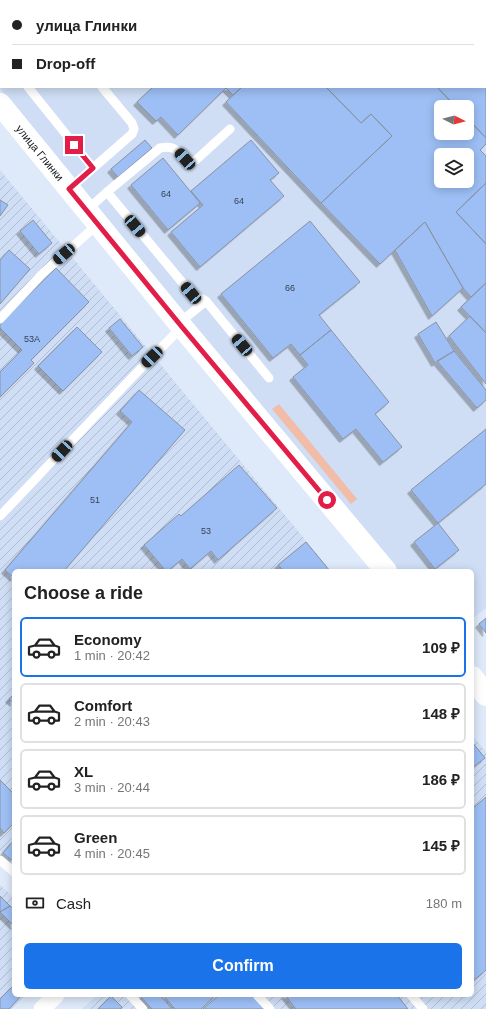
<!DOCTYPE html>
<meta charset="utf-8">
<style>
body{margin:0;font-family:Helvetica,sans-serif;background:#f6f6f6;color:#222;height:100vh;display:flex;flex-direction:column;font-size:15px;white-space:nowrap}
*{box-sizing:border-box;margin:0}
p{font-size:13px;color:#767676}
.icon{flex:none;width:22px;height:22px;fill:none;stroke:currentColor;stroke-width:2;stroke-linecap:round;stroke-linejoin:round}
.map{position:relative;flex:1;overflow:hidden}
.details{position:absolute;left:12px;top:569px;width:462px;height:428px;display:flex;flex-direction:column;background:#fff;border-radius:6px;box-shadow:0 2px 10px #0003}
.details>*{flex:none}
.banner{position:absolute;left:0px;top:0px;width:486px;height:88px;box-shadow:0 2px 10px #0003;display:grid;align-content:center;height:88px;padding:0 12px;background:#fff}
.needle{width:26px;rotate:96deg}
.controls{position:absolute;left:434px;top:100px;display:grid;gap:8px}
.controls a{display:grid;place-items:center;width:40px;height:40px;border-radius:6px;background:#fff;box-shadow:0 2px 10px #0003;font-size:20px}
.end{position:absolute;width:18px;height:18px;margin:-9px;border:5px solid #e11d48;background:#fff;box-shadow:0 0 0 2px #fff}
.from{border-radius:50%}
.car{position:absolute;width:12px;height:24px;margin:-12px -6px;border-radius:5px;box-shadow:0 0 3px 1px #0007;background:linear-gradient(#222 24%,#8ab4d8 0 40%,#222 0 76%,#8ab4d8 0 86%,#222 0)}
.banner b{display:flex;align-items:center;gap:14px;height:38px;font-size:15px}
.banner b+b{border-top:1px solid #e0e0e0}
.banner i{width:10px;height:10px;background:#222}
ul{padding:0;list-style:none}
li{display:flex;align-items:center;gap:12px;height:60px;margin:0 8px 6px;padding:0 4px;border:2px solid #e0e0e0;border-radius:6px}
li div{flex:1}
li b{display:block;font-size:15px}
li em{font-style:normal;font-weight:600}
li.current{border-color:#1a73e8}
li>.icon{width:36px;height:36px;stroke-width:1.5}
h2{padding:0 12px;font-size:18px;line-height:48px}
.pay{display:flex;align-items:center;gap:10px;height:44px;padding:0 12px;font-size:15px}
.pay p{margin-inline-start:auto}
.primary-button{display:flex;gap:8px;margin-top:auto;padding:8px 12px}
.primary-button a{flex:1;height:46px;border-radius:6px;background:#1a73e8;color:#fff;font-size:16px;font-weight:600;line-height:46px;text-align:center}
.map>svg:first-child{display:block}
.built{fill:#cfdef5;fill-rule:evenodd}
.industrial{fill:url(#industrial-furrows)}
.green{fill:#f2bda8}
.building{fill:#9dbff5;stroke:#8a93a3;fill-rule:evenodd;filter:url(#shadow)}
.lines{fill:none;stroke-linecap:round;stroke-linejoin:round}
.service{stroke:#fff;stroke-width:9}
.minor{stroke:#fff;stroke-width:17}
.secondary{stroke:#fff;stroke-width:22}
.route{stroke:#e11d48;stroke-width:5}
.labels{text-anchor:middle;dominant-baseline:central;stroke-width:3.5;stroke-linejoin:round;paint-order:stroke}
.number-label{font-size:9px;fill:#364253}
.street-label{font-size:11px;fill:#14181d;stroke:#dee9f9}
</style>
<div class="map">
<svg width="486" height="1009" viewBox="0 0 486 1009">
<defs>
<pattern id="industrial-furrows" width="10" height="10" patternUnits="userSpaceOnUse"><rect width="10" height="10" fill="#cfdef5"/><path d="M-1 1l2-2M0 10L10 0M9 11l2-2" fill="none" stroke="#b1bed2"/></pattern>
<filter id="shadow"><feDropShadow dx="-3.5" dy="3.5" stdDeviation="0" flood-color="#0004"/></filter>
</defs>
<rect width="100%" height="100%" fill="#dee9f9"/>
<!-- built -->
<path class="built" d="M0,0H486V608L472,619V571H398L0,89ZM1,1H485V87H1ZM441,107H467V133H441ZM441,155H467V181H441Z"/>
<!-- industrial -->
<path class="industrial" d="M0,170L331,571H14V863L0,851Z
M472,735L486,752V1009H82L97,995H472Z
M0,885L14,898V995H25L11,1009H0Z"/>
<!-- green -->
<path class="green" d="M279,404L357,499L351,504L272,409Z"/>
<!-- building -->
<path class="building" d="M181,0H290L291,1H182Z
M290,0H328L329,1H291Z
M333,0H355L356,1H332Z
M355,0H483L484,1H356Z
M485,10L486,11V73L485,71Z
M485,71L486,73V138L467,118V107H456L437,87H485Z
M153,87H242L233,95L226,88L178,135L161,117L156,121L137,102Z
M242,87H326L361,123L371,114L392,136L321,203L226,102Z
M326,87H437L456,107H441V133H467V118L486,138V144L480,150L486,156V183L456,212L486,244V283L471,297L463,288L425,222L380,264L321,203L392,136L371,114L361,123ZM441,155H467V181H441Z
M145,140L152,148L118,177L111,169Z
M251,140L279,173L270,180L284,196L200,267L171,232L203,205L191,191Z
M163,158L200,203L168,230L131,185Z
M486,183V244L456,212Z
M0,200L8,205L0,216Z
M33,220L52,243L39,254L20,231Z
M310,221L360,282L319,315L331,330L300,355L291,344L273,358L221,294Z
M425,222L463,288L432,316L395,250Z
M9,250L30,269L0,304V260Z
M56,268L89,302L31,360L34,363L0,397V372L22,350L0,328V323Z
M486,283V333L461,307Z
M470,316L486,333V384L449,336Z
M120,319L143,347L132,356L109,328Z
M436,322L454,351L435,363L418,334Z
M77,327L102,352L63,391L38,366Z
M331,330L389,402L375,414L402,447L383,462L356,429L343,439L293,377L308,365L300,355Z
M454,351L486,390V400L477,408L437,361Z
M139,390L185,430L64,571H14V578L5,570L132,422L120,411Z
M486,429V484L438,523L411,490Z
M239,465L277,508L218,560L211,551L190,569L182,559L168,571H166L144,545L179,514L181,516Z
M438,523L459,550L435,569L414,542Z
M306,542L330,571H284L278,565Z
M486,618V633L479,624Z
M14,694V703L9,699Z
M472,742L485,758L472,768Z
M0,780L14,794V823L4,833L0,828Z
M486,797V970L472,982V809Z
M14,840V862L3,853Z
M0,896L10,906L0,912Z
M10,906L14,909V926L0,912Z
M14,985V995H22L9,1009H0V999Z
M139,995H160L172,1009H152Z
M163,995H216L201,1009H175Z
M219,995H258L271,1009H203Z
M285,995H397L408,1009H296Z
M111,996L122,1007L121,1009H98Z"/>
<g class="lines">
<!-- service -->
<path class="service" d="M14,0L15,1
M117,1L120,0
M0,39H1
M28,87L93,168
M69,189L132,134L134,129L132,123L102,87
M107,192L160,148C178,144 177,155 190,162L196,160L230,129
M87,210L107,192L191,293L206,301L269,378
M0,319L42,274L98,224
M179,323L206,301
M0,516L145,364L182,327
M0,860L14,872
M130,995L143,1009
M257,995L270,1009
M411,995L423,1009"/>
<!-- minor -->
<path class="minor" d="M42,1009L56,995"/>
<!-- secondary -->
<g class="secondary">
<path id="s1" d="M0,104L182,327L386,571"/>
<path d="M472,677L486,695"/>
</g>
</g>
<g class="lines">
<!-- route -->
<path class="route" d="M74,145L93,168L69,189L182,327L327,500"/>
</g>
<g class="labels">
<!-- number labels -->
<g class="number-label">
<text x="166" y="194">64</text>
<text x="239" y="201">64</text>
<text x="290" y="288">66</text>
<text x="32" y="339">53А</text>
<text x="95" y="500">51</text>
<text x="206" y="531">53</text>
</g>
<!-- street labels -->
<g class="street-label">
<text stroke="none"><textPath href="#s1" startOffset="63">улица Глинки</textPath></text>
</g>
</g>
</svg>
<div class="controls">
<a><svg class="needle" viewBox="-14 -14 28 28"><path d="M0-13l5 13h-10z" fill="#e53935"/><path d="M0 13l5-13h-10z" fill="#767676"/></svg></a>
<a><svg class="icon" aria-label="layers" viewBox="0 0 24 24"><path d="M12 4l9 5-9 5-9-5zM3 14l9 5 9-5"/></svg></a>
</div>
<i class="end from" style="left:327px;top:500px"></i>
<i class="end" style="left:74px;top:145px"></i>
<i class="car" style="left:185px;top:159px;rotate:318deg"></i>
<i class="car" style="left:135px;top:226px;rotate:140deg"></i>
<i class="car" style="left:64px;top:254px;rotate:229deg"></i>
<i class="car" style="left:191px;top:293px;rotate:320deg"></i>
<i class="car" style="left:242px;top:345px;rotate:320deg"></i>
<i class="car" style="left:152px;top:357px;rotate:226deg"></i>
<i class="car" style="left:62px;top:451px;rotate:223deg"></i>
<div class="banner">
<b><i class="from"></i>улица Глинки</b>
<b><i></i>Drop-off</b>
</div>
<section class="details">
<h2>Choose a ride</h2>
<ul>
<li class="current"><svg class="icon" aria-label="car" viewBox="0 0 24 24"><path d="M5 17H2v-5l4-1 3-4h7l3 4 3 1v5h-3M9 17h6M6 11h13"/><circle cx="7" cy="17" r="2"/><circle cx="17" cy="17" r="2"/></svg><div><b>Economy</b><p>1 min · 20:42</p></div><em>109 ₽</em></li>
<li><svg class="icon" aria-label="car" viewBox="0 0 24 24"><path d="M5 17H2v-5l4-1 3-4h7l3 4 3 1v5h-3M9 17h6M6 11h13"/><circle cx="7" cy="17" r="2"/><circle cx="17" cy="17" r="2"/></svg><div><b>Comfort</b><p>2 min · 20:43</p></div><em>148 ₽</em></li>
<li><svg class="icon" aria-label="car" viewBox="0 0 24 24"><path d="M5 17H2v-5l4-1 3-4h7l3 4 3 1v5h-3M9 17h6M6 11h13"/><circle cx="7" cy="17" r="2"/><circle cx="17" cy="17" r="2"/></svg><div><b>XL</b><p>3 min · 20:44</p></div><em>186 ₽</em></li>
<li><svg class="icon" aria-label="car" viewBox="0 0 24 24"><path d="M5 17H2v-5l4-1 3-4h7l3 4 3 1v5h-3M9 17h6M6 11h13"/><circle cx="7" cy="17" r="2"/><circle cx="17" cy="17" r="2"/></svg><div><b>Green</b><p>4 min · 20:45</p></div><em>145 ₽</em></li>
</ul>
<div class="pay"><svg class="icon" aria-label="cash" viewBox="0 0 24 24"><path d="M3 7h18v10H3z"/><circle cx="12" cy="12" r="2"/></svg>Cash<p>180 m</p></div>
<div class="primary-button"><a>Confirm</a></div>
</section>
</div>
